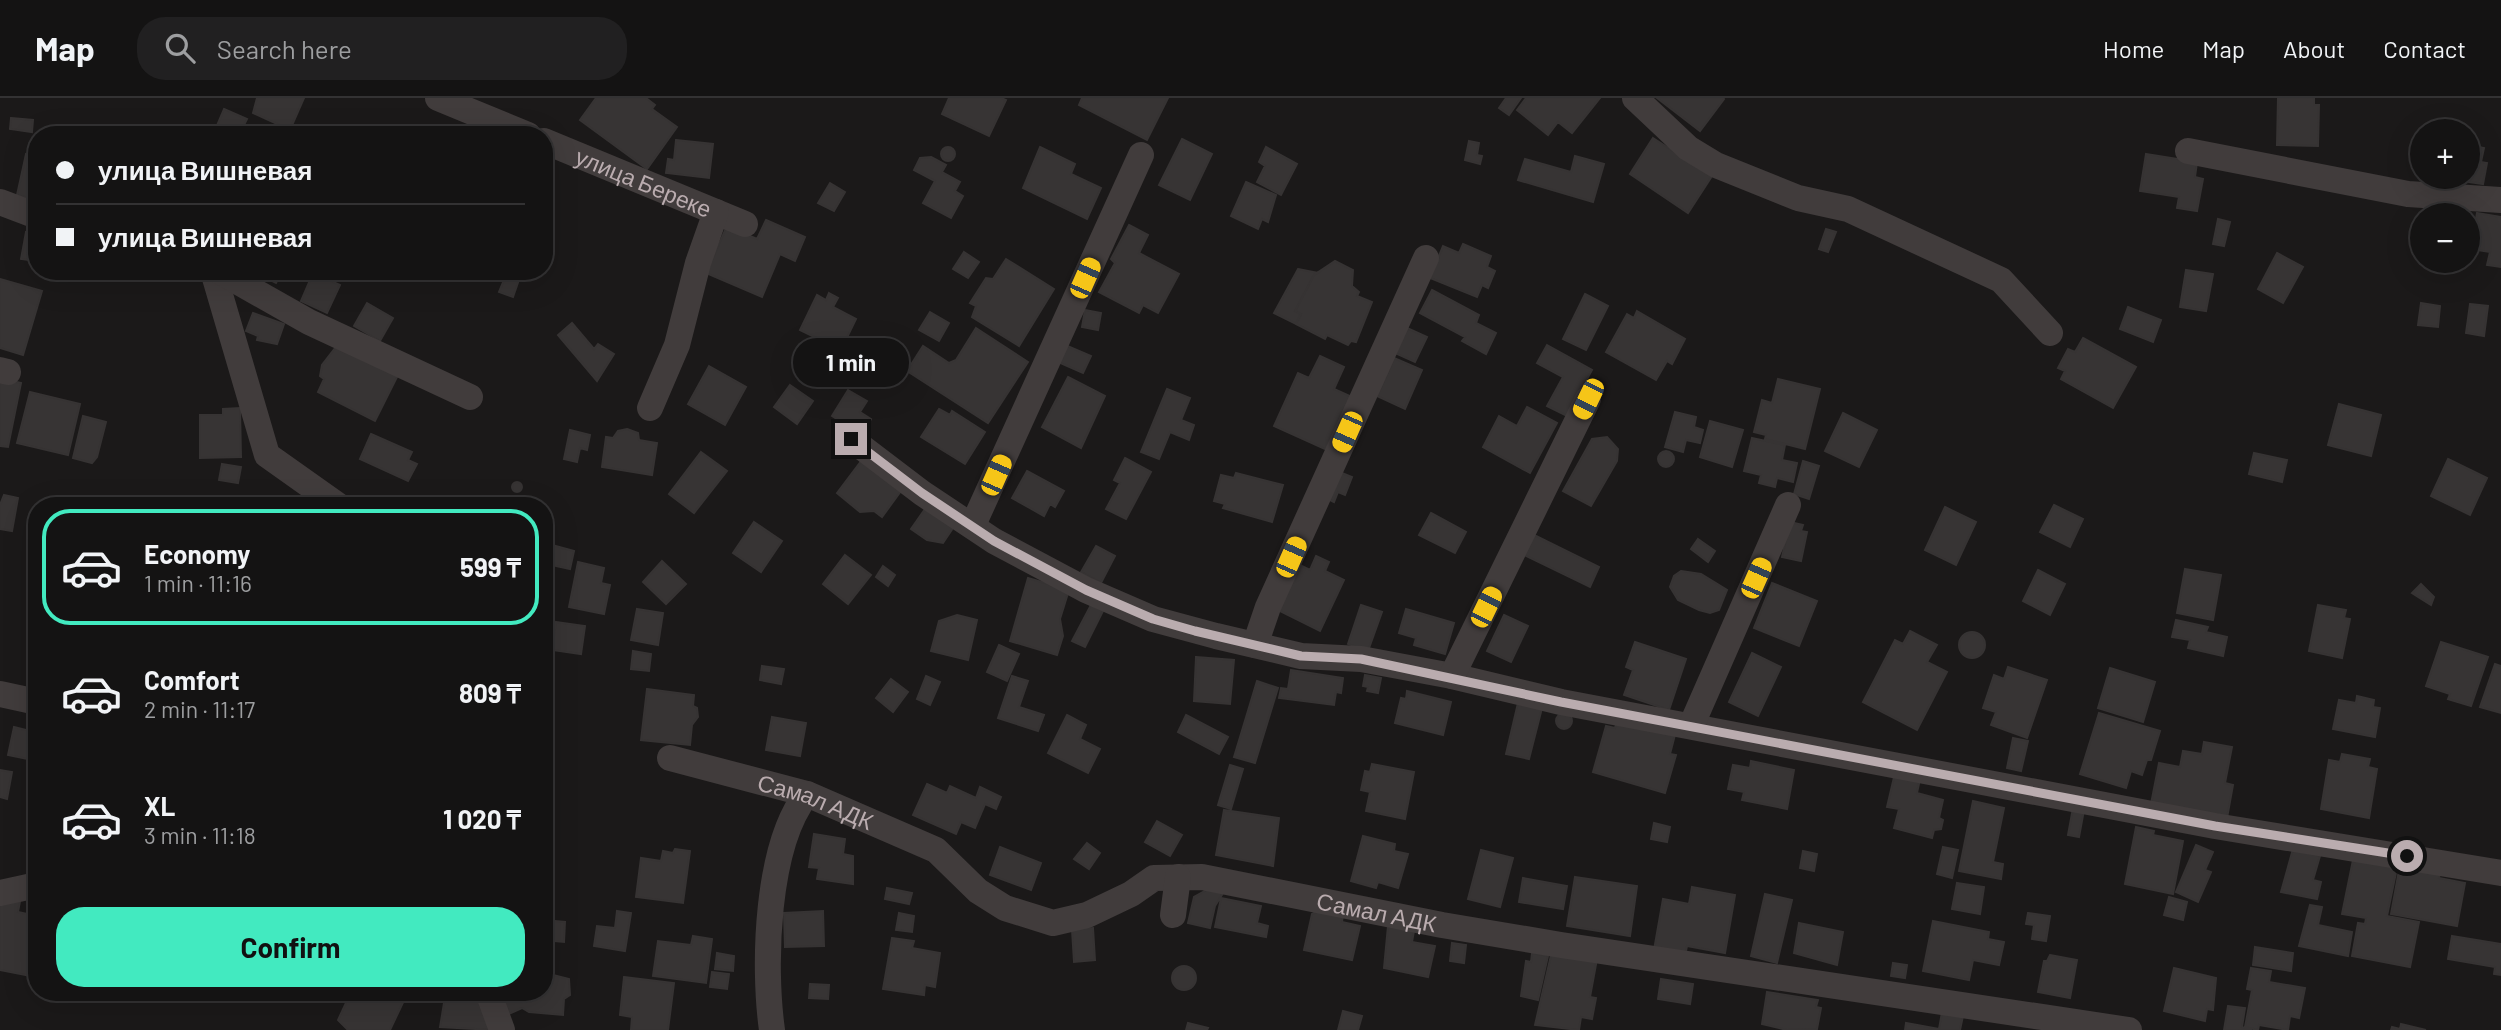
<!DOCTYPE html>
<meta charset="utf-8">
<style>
body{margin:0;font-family:Barlow,sans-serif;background:#212021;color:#f1f3f6;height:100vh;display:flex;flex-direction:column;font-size:26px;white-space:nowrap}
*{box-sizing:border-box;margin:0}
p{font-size:23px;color:#9d9ea0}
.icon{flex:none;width:38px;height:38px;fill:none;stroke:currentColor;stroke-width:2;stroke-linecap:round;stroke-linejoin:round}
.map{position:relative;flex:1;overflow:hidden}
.sheet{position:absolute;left:28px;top:399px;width:525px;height:504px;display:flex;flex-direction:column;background:#141313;border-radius:28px;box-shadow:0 7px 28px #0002,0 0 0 2px #333233}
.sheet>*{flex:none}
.top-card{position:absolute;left:28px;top:28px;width:525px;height:154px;border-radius:28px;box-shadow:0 7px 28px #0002,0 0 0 2px #333233;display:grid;align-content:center;height:154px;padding:0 28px;background:#141313}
.fabs{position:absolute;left:2410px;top:21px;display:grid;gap:14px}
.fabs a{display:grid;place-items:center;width:70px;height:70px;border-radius:50%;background:#141313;box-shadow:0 7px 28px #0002,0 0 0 2px #333233;font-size:35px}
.end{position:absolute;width:32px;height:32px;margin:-16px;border:9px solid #baacaf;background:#111;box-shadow:0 0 0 4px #111}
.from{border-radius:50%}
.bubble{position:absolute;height:49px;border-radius:24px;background:#141313;box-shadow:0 7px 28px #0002,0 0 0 2px #333233;font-size:23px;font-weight:700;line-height:49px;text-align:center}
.car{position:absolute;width:21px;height:42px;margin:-21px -10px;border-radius:9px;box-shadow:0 0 5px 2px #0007;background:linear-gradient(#f5c518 24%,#345 0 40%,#f5c518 0 76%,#345 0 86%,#f5c518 0)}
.top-card b{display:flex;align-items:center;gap:24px;height:66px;font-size:26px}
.top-card b+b{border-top:2px solid #333233}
.top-card i{width:18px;height:18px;background:#f1f3f6}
ul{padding:12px 0 0;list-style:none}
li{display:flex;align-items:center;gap:21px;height:116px;margin:0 14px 10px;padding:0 14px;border:4px solid transparent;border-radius:28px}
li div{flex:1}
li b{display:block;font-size:26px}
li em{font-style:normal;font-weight:700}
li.selected{border-color:#42eac0}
li>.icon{width:63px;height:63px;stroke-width:1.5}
.primary-button{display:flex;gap:14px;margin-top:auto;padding:14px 28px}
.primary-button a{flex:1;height:80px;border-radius:28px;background:#42eac0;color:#111;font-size:28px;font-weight:700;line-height:80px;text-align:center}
header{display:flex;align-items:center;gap:42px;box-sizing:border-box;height:98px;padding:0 35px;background:#141313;border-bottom:2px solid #333233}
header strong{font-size:33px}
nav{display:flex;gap:38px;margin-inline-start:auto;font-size:24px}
.search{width:490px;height:63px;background:#212021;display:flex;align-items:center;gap:18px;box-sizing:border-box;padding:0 24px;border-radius:28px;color:#9d9ea0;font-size:26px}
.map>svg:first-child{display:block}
.building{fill:#373434;stroke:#363333;stroke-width:2}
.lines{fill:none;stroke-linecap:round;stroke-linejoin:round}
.street{stroke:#413c3c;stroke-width:26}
.route{stroke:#baacaf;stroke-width:9}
.labels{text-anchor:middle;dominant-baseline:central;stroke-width:5;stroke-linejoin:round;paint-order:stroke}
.street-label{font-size:23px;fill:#baacaf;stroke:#161414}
</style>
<header>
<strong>Map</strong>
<div class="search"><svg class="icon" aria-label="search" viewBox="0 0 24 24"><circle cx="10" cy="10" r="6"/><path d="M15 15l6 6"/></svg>Search here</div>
<nav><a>Home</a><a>Map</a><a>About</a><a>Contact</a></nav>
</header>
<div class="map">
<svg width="2501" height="932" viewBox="0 0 2501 932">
<rect width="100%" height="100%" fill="#1b1919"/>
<!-- building -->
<path class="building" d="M257,0H304L290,32L253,15Z
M596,0H646L655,7L652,11L677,29L647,71L580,22Z
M949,0H1001L1006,2L989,38L942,16Z
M1082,0H1168L1147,42L1079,7Z
M1506,0H1521L1509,17L1499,10Z
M1526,0H1600L1572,35L1558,24L1548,37L1517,12Z
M1657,0H1723L1724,1L1700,33Z
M2278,0H2314V7H2319L2318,48L2277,47Z
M224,11L247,21L239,37H213Z
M11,20L33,22L32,34L10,31Z
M1653,40L1712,78L1688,115L1630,76Z
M1182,41L1212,56L1190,102L1159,87Z
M676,42L713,46L709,80L666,75L668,61L674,62Z
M1469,43L1479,45L1477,57L1482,58L1480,66L1465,62Z
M2468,47L2484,50L2481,64L2487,65L2483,86L2436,79H2468Z
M941 56a7 7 0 1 1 14 0a7 7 0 1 1-14 0Z
M1040,49L1075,66L1071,76L1101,90L1087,121L1023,90Z
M1266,49L1297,66L1281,97L1257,84L1265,68L1259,64Z
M26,56L37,58V102L17,97Z
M2146,56L2197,64L2195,79L2203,81L2197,113L2177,110L2179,99L2140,93Z
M1575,58L1604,66L1593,104L1518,82L1525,61L1571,74Z
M931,59L946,67L942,74L960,84L955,93L963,98L951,120L923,105L935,83L914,72L920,60Z
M1246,84L1276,97L1268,124L1262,121L1258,131L1231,118Z
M830,85L845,94L834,113L818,105Z
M2477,115L2501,119V169L2487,167L2490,154L2471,151Z
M2218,121L2230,124L2224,148L2213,146Z
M766,122L805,139L795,163L780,156L762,199L706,175L727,128L757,141Z
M1129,127L1148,137L1139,155L1179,176L1158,215L1143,207L1139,215L1099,194L1115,165L1111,161Z
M1826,131L1836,134L1828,154L1819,151Z
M26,134L37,136V163L21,161Z
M1463,146L1491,158L1487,169L1495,173L1488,190L1482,187L1477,199L1430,180L1443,148L1459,155Z
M964,154L979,164L968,180L953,171Z
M2277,155L2303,169L2283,205L2258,191Z
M1006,161L1054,191L1019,248L972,219L976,208L970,205L986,180L993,181Z
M1335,163L1353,172L1352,188L1359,194L1357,198L1372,204L1356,244L1351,243L1348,247L1327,237L1325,241L1296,226L1301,216L1295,213L1314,177Z
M1298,171L1318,175L1314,177L1295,213L1301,216L1296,226L1274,215Z
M2186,172L2213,176L2206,213L2180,209Z
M252,173H282L276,185Z
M499,173H522L513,199L499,194L504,182L496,179Z
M313,175L340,187L327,215L301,203Z
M0,181L42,193L23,257L0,250Z
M1432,192L1479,217L1476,225L1496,235L1486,256L1462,243L1465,239L1420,215Z
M829,195L838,200L833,209L856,221L841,252L800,232L817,197L826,202Z
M1585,196L1608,208L1586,252L1563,241Z
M367,205L393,220L380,243L354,228Z
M2421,205L2440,208L2438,229L2418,227Z
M2470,206L2488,208L2484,238L2466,235Z
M2128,209L2161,222L2153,244L2120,231Z
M1085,212L1101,215L1098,232L1082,229Z
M1637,213L1685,241L1672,266L1667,263L1656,282L1606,254L1627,216L1634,220Z
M930,214L949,225L939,243L919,232Z
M253,215L284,226L277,246L257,242L258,238L246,233Z
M572,225L594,251L598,246L614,256L597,283L558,237Z
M976,230L1028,264L988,325L907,273L923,248L949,265L956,262Z
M1407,230L1427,239L1415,264L1395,255Z
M2083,240L2136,269L2113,310L2061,281L2065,273L2058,270L2068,251L2075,254Z
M339,245L399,275L375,323L318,294L324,281L320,278L322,267Z
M1065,247L1091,258L1083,275L1058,264Z
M1547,247L1592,272L1567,318L1547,308L1563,279L1537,265Z
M1320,258L1344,269L1334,291L1352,299L1327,352L1274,328L1298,275L1309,280Z
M1394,260L1422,272L1405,311L1377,298Z
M709,268L746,289L725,327L688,306Z
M1068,279L1105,298L1081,350L1042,329Z
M0,280L21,285L8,349L0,348Z
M1778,281L1820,291L1805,351L1765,341L1766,337L1754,334L1762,302L1772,305Z
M790,287L813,303L797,326L774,309Z
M1167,291L1190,300L1181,322L1194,327L1189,342L1170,334L1159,361L1141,354Z
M848,292L867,303L860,314L871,321L862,337L832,318Z
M30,294L80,306L68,357L17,345Z
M2339,306L2381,317L2371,358L2328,347Z
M1527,309L1557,325L1530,375L1483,349L1499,318L1517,328Z
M240,310L241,359L200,360V317H223V311Z
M939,311L950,317L952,313L985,334L965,366L921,339Z
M1675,314L1696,319L1694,329L1703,332L1700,345L1686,342L1683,354L1665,349Z
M1843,315L1877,332L1859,369L1825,353Z
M83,318L106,324L97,359L92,365L73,360Z
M1710,323L1743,332L1732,369L1700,359Z
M627,331L638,335L639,342L657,345L652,377L602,369L606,339L613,340L618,333Z
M570,332L590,337L587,352L580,350L577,364L564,361Z
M371,336L412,354L408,362L417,366L408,383L360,361Z
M1607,339L1618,351L1617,363L1591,408L1563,393L1592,341Z
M1752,340L1785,347L1782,362L1797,365L1793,384L1777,380L1775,389L1759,385L1761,377L1744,373Z
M1658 361a8 8 0 1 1 16 0a8 8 0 1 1-16 0Z
M701,354L727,373L694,415L669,396Z
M2254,355L2287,362L2282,384L2249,376Z
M1125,360L1151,374L1126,421L1106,411L1120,385L1114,382Z
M2448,361L2487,380L2470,417L2431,398Z
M862,362L901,393L882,419L874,413L860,414L837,395Z
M1803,363L1819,368L1809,401L1794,396Z
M222,366L241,369L238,385L219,382Z
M1027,373L1064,393L1055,409L1050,406L1044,418L1012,400Z
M1337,373L1352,379L1345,397L1338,394L1334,404L1326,400Z
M1236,375L1283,387L1272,424L1223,410L1225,406L1214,403L1221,377L1234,380Z
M512 389a5 5 0 1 1 10 0a5 5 0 1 1-10 0Z
M4,397L18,400L12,433L0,431V407Z
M2054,407L2083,421L2070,449L2040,434Z
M1945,409L1976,424L1956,467L1925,452Z
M925,411L953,430L943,445L927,442L911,431Z
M1431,415L1466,434L1455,455L1419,437Z
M754,424L782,443L761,474L733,455Z
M1790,424L1803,427L1801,433L1807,434L1801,463L1782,459Z
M1532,436L1599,469L1590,489L1522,456Z
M1698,441L1715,453L1708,464L1691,451Z
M552,447L574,453L570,471L547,466Z
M1096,448L1115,458L1101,485L1081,474Z
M845,457L871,477L848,506L823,486Z
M1316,458L1329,464L1325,473L1344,482L1320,533L1276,511L1298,466L1310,472Z
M662,463L686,486L666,506L643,484Z
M578,464L604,470L601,485L610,487L604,516L569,509Z
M883,468L895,477L888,488L876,479Z
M2185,471L2221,477L2213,522L2177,515Z
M2038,472L2065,486L2050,517L2023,503Z
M1681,473L1701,476L1727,492L1719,512L1710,515L1699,512L1678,502L1670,489L1674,478Z
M1028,480L1069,492L1060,521L1063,538L1057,557L1010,543Z
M1772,485L1817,503L1799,548L1754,530Z
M2421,486L2434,499L2431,507L2412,495Z
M1093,503L1105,509L1085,549L1072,543Z
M1361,507L1382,514L1368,553L1348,546Z
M2318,507L2346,512L2344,520L2350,521L2342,560L2309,553Z
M637,511L663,515L658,547L631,542Z
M1406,511L1454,525L1445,556L1414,547L1416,540L1399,535Z
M957,517L977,522L968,562L931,553L939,523Z
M1504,517L1528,528L1511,564L1487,553Z
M2176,522L2208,529L2206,534L2227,539L2223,558L2188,550L2190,542L2172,539Z
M556,524L585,528L581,556L552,552Z
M1910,533L1937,547L1927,564L1947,574L1917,632L1863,604L1895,542L1903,546Z
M1959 547a13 13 0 1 1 26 0a13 13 0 1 1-26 0Z
M1635,544L1686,561L1669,612L1624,597L1633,572L1626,569Z
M2441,544L2488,559L2471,608L2448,601L2450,596L2426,588Z
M999,547L1019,556L1007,583L987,574Z
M633,553L651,556L649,573L631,571Z
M1752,555L1781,569L1758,618L1729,604Z
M1196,559L1234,562L1230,606L1194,603Z
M2495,566L2501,568V615L2480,609Z
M762,568L784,571L781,586L760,582Z
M2008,569L2047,582L2027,640L1991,627L1996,614L1983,610L1994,577L2004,581Z
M2110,570L2155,584L2143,624L2098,610Z
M1291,572L1343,580L1341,595L1336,594L1334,607L1279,600L1281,590L1288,591Z
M1365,577L1381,580L1378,595L1367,593L1368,589L1363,588Z
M926,578L940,584L930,607L917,601Z
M1012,578L1028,583L1019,609L1044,617L1038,633L998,620Z
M891,581L908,594L893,614L876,600Z
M1257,583L1278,590L1255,665L1234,659Z
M647,591L694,597L693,608L697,610L698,619L692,627L690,647L641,642Z
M1407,593L1451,604L1443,637L1395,625L1401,600L1406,601Z
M2357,598L2374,602L2373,609L2380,610L2375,639L2333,631L2339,602L2356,605Z
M1518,605L1542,610L1529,661L1506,656Z
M2099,615L2160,633L2151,662H2147L2142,677L2131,673L2126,690L2080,676Z
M1556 623a8 8 0 1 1 16 0a8 8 0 1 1-16 0Z
M1067,617L1086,627L1080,641L1100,651L1088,675L1048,655Z
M1186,617L1228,639L1219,656L1178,634Z
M1619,617L1676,633L1670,656L1676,657L1665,695L1593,674L1606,628L1615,630Z
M772,619L806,625L800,658L766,652Z
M14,629L34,634L28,661L8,657Z
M2013,640L2028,643L2021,673L2007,670Z
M2204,644L2232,649L2225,685L2233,687L2227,720L2151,706L2159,665L2180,669L2183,653L2202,656Z
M2342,656L2370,661L2368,669L2377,671L2369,720L2321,711L2329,662L2340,664Z
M1751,663L1794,672L1787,711L1742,702L1744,694L1728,691L1733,667L1750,670Z
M1372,666L1414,674L1405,721L1366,713L1370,694L1361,692L1365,673L1370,674Z
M1230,667L1243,671L1231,711L1218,707Z
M0,672L12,674L7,701L0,699Z
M1895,675L1920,681L1917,695L1943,702L1939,720L1943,722L1941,731L1934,732L1932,740L1894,730L1899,711L1887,709Z
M927,686L947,695L950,688L976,700L980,689L1001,699L996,711L985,706L975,730L961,724L956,736L913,717Z
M1973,703L2004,710L1993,764L2003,766L2001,781L1959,773Z
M2073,710L2084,712L2079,739L2068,737Z
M1224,712L1279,720L1273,768L1216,757Z
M1157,723L1182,737L1170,758L1145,744Z
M1654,725L1670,729L1667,744L1651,741Z
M2136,729L2154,733L2153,737L2183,743L2173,796L2125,786Z
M814,736L845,741L843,756L853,758V786L817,781L819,770L809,769Z
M1363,738L1395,746L1394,753L1408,756L1398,790L1378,784L1376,790L1351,783Z
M1087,745L1100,755L1089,771L1074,761Z
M2196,747L2213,754L2205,772L2211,774L2198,804L2176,794Z
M1000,749L1041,765L1031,792L990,777Z
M1943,749L1958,752L1952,780L1937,776Z
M675,751L690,753L683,805L636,799L641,760L661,763L663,753L673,755Z
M2293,751L2320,758L2313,782L2321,784L2317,801L2281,794Z
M1481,752L1513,760L1500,809L1468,801Z
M1803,753L1817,756L1814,773L1800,770Z
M2354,757L2398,765L2387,818L2419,824L2410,869L2352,858L2358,825L2365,826L2366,820L2342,816Z
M2400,767L2440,774L2439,780L2465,785L2457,828L2391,816Z
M1575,779L1637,788L1630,838L1567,828Z
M1523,780L1567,788L1563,811L1519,804Z
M1957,785L1984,789L1980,816L1952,811Z
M1212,789L1225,792L1215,808L1210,830L1188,825L1194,799Z
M1692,789L1735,797L1725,855L1687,848L1685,858L1654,852L1663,801L1689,806Z
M887,790L912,795L909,806L885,801Z
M1765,796L1792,802L1777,865L1751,858Z
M21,798L18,814L37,818L36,879L0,872V802Z
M2169,799L2187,804L2183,822L2164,817Z
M1221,800L1261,808L1257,825L1268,828L1266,839L1215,829Z
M2310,807L2322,809L2318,827L2352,834L2348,858L2299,848Z
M617,813L631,815L625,853L594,848L597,828L615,830Z
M823,813L824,848L785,849L784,815Z
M1318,813L1343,816L1342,824L1360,828L1352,862L1304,852L1312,816Z
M899,815L914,818L912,834L896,832Z
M2028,815L2050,818L2046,843L2032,841L2034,827L2026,826Z
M544,822L565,824L564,844L544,842Z
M1933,823L1989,834L1988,841L2004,844L1999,867L1973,862L1969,882L1923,873Z
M1799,825L1843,834L1837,867L1794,855Z
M1388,828L1414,833L1412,844L1435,848L1428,879L1384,870Z
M1093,830L1095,862L1074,864L1072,832Z
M693,838L712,841L706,885L653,878L658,843L691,847Z
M2452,838L2501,846V877L2494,876L2495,869L2448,861Z
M892,840L914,843L912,850L940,855L935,889L925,887L924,897L883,891Z
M1452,845L1466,847L1464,865L1450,863Z
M2255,849L2293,855L2291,873L2253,867Z
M1552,853L1597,861L1590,899L1596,900L1592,921L1581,919L1579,932L1535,927Z
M717,855L734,858L733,873L715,871Z
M1532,855L1548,858L1538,902L1521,898L1526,863L1531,864Z
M544,856H553V877L569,881L570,897L564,901L563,917L529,914L522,910L509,916L501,896L544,894Z
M2050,857L2077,862L2070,900L2038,894L2044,863H2047Z
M1893,865L1907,867L1905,880L1891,878Z
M1172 880a12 12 0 1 1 24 0a12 12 0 1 1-24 0Z
M2174,870L2216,880L2213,912L2207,911L2205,923L2164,913Z
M2251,870L2271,873L2269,884L2305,890L2299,920L2290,918L2288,932L2259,927L2258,932L2245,929L2252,892L2247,891Z
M712,874L729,876L727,891L710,889Z
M624,879L674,885L668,932H631L632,919L620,917Z
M1661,881L1693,886L1690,906L1658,901Z
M810,886L829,887L828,901L809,900Z
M351,894L376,902L379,894H408L390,932H348L338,922Z
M1767,894L1818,902L1816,909L1821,910L1817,931L1787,932L1762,926Z
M445,899L479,904L493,932L440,929Z
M2228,908L2245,910L2242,929L2252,932H2224Z
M1343,913L1362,918L1358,932H1338Z
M1942,914L1963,918L1960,932H1905L1906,925L1939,931Z
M1188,925L1208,930L1207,932H1186Z
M2401,926L2426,932H2391L2392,929L2400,931Z"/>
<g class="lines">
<!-- street -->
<g class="street">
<path d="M438,0L528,37"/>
<path d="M1635,0L1688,50L1716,67L1798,100L1848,111L2001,182L2050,235"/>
<path id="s1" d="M544,43L745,126"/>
<path d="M2188,53L2408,96L2501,102"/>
<path d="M0,104L37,118"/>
<path d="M213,173L267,357L339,408"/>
<path d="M219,173L309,224L470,299"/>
<path d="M0,272L8,274"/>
<path d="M650,310L677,247L698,165L716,114"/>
<path d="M851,341L922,395L994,443L1086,492L1153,521L1216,538L1301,558L1361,561L1452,578L1561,604L2215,728L2501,775"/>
<path d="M973,427L1141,57"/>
<path d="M1255,547L1268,509L1426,160"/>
<path d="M1452,578L1588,301"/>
<path d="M0,596L37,604"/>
<path d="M1692,626L1788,407"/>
<path id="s2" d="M670,660L807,696L936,752L978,793L1005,810L1053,825L1087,817L1131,796L1154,780L1202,779L1442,827L1561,847L2129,932"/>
<path d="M0,795L37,787"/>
<path d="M1173,817L1178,779"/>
<path d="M488,894L502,932"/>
<path d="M772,932C763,868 766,747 807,696"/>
</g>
</g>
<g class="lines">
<!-- route -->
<path class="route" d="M851,341L922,395L994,443L1086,492L1153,521L1195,533L1301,558L1361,561L1561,604L2215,728L2407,758"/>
</g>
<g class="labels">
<!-- street labels -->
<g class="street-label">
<text stroke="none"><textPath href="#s1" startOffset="108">улица Береке</textPath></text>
<text stroke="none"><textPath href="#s2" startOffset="152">Самал АДК</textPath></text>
<text stroke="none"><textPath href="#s2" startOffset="761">Самал АДК</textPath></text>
</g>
</g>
</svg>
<div class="fabs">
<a>+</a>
<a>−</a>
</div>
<i class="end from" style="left:2407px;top:758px"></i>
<i class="end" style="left:851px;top:341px"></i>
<div class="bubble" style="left:793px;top:240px;width:116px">1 min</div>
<i class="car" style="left:1085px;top:180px;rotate:24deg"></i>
<i class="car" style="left:1588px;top:301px;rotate:206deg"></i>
<i class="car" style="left:1347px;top:334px;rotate:204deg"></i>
<i class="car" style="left:996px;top:377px;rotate:24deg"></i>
<i class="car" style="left:1291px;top:459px;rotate:24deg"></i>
<i class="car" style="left:1756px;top:480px;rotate:24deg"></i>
<i class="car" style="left:1486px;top:509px;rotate:26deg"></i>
<div class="top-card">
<b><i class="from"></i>улица Вишневая</b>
<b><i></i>улица Вишневая</b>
</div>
<section class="sheet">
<ul>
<li class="selected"><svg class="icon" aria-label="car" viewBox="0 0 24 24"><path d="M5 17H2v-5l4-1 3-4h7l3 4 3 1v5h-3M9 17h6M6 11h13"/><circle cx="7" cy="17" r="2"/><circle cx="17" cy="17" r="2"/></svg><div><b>Economy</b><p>1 min · 11:16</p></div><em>599 ₸</em></li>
<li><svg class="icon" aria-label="car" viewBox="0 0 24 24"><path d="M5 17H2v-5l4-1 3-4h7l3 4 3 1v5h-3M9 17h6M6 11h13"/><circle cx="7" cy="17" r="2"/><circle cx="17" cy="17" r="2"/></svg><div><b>Comfort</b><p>2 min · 11:17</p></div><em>809 ₸</em></li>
<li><svg class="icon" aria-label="car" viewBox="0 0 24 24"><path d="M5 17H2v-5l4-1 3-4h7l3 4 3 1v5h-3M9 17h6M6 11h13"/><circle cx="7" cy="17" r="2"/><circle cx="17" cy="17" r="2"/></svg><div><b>XL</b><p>3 min · 11:18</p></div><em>1 020 ₸</em></li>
</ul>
<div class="primary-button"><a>Confirm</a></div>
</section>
</div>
